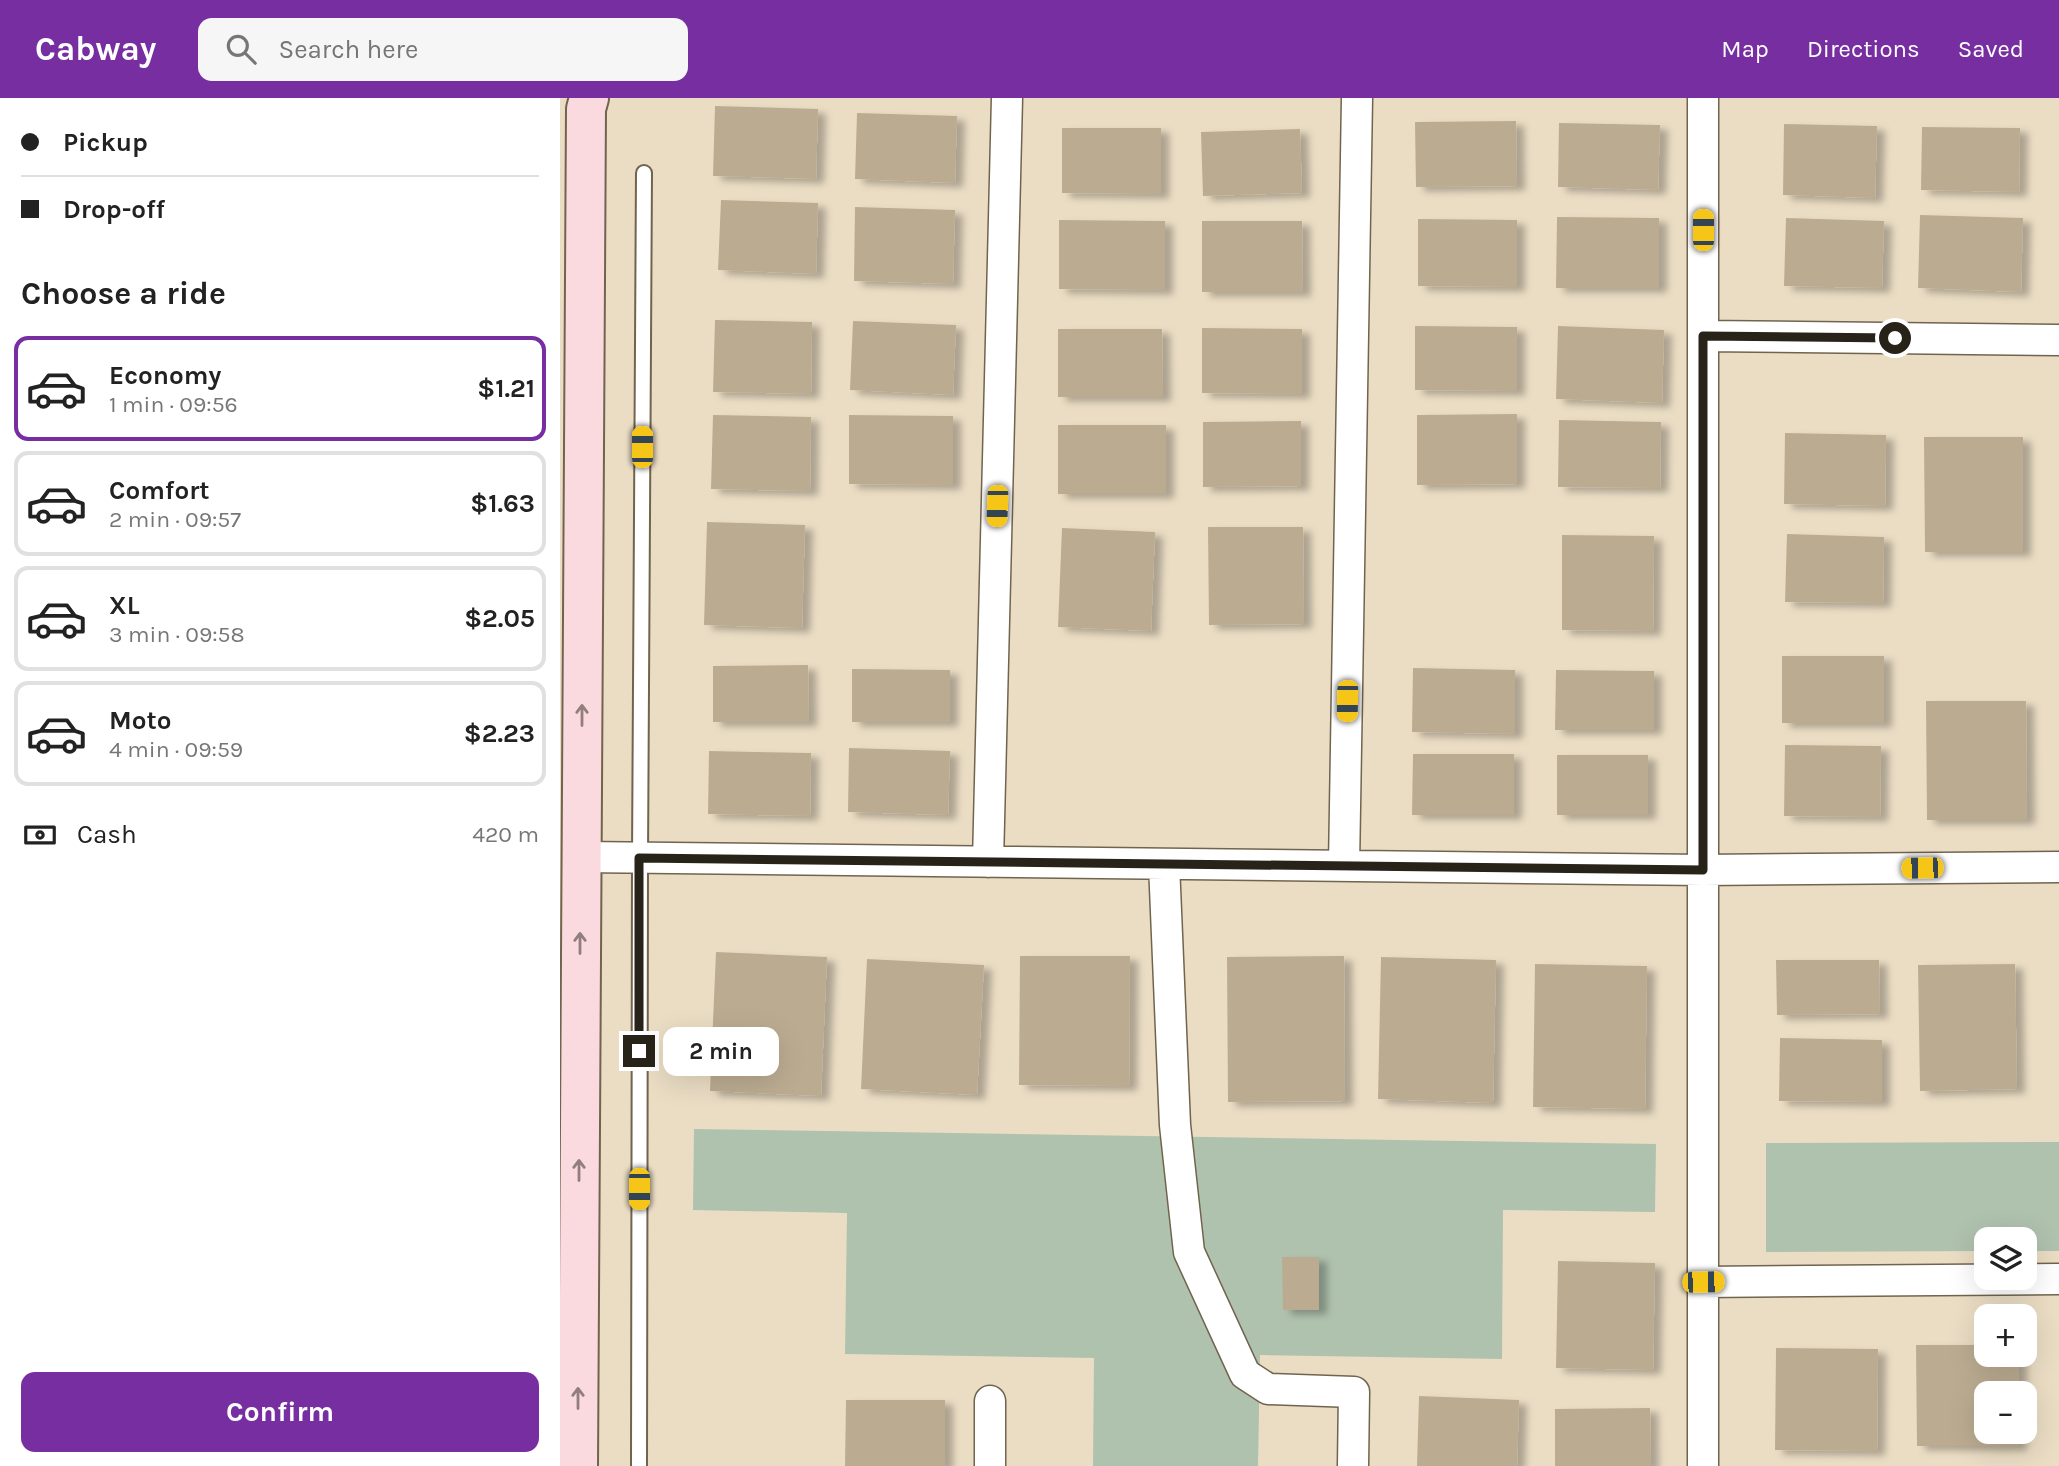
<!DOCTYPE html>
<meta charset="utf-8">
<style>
body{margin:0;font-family:Karla,sans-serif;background:#f6f6f6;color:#222;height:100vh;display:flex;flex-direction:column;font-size:26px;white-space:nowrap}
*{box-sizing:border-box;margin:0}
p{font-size:23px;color:#767676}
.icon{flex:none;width:38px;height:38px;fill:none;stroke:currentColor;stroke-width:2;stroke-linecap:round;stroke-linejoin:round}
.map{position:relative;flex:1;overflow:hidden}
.details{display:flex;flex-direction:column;background:#fff;width:560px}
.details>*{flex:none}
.banner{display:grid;align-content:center;height:154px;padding:0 21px;background:#fff}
.controls{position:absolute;left:1414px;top:1129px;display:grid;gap:14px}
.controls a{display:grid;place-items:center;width:63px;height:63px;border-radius:14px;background:#fff;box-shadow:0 7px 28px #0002;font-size:35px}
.end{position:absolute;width:32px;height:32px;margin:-16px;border:9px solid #282319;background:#fff;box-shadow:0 0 0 4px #fff}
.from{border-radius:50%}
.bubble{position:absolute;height:49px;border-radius:14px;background:#fff;box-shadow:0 7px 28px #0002;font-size:23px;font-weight:700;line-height:49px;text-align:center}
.car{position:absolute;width:21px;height:42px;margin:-21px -10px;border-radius:9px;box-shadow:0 0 5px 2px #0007;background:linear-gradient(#f5c518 24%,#345 0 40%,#f5c518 0 76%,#345 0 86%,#f5c518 0)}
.banner b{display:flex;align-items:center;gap:24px;height:66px;font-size:26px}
.banner b+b{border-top:2px solid #e0e0e0}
.banner i{width:18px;height:18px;background:#222}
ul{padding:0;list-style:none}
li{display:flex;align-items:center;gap:21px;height:105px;margin:0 14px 10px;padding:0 7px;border:4px solid #e0e0e0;border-radius:14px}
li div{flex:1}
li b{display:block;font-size:26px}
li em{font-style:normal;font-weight:700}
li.active{border-color:#762ea1}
li>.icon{width:63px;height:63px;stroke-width:1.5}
h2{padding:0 21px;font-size:32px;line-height:84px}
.pay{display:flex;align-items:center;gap:18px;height:77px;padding:0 21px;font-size:26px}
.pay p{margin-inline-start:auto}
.cta{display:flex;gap:14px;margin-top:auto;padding:14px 21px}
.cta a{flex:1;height:80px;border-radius:14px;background:#762ea1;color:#fff;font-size:28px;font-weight:700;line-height:80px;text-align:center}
header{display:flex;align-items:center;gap:42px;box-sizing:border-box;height:98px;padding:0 35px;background:#762ea1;color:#fff}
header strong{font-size:33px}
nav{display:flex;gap:38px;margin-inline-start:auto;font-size:24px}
.search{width:490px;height:63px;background:#f6f6f6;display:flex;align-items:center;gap:18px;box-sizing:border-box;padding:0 24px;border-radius:14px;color:#767676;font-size:26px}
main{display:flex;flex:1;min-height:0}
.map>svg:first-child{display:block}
.green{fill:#afc2ae}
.building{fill:#bbac91;filter:url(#shadow)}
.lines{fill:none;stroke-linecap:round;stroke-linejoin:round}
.service-casing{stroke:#70644e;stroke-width:18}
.minor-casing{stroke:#70644e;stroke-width:33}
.secondary-casing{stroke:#70644e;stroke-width:42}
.service{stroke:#fff;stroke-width:14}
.minor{stroke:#fff;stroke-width:30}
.secondary{stroke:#fbdadf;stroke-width:38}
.oneway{stroke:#927e7c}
.route{stroke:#282319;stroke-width:9}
</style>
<header>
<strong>Cabway</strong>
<div class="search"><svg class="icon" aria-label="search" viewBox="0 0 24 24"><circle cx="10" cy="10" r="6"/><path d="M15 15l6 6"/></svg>Search here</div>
<nav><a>Map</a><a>Directions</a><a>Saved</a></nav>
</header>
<main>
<section class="details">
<div class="banner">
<b><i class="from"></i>Pickup</b>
<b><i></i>Drop-off</b>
</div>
<h2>Choose a ride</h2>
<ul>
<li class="active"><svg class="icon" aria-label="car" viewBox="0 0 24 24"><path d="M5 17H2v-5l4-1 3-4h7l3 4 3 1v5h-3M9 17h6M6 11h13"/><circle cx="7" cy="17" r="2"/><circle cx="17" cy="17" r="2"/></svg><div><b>Economy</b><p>1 min · 09:56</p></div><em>$1.21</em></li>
<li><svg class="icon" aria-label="car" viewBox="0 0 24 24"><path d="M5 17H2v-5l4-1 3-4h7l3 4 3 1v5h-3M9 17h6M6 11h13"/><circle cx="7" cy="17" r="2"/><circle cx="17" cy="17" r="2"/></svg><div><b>Comfort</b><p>2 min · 09:57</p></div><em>$1.63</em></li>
<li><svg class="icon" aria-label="car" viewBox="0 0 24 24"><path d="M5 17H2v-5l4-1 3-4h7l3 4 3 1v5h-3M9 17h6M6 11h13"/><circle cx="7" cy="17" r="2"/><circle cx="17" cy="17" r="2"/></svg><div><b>XL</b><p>3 min · 09:58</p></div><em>$2.05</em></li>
<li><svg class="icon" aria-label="car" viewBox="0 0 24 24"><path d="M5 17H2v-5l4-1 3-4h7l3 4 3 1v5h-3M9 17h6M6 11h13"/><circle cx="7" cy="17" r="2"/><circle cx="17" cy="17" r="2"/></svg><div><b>Moto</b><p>4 min · 09:59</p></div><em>$2.23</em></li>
</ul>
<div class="pay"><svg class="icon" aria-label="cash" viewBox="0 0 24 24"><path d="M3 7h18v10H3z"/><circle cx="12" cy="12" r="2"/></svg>Cash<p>420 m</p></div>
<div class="cta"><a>Confirm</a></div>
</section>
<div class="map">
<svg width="1499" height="1368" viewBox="0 0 1499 1368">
<defs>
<filter id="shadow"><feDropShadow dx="8" dy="4.5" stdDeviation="3.5" flood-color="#0004"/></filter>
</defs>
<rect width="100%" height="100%" fill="#ebddc4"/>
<!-- green -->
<path class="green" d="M134,1031L1096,1046L1095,1114L943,1112L942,1261L700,1257L698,1368H533L534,1260L285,1256L287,1115L133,1112Z
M1499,1044V1153H1465V1141H1426V1153L1206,1154V1045Z"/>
<!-- building -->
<path class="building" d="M155,8L258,11L256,81L153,78Z
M297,15L397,18L395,85L295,81Z
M956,23L957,88L856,89L855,24Z
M999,25L1100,27L1098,92L998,89Z
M1224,26L1317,28L1315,100L1223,97Z
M1362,29L1460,30L1459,94L1361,92Z
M502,30H601V96L502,95Z
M740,31L742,95L643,98L641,34Z
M161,102L258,105L256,176L158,172Z
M295,109L395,112L393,186L294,183Z
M1360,117L1463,120L1461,194L1358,190Z
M997,119L1099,120V190H996Z
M1226,120L1324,123L1322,190L1224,188Z
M858,121L957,122V189L858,188Z
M499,122L605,123V192L499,191Z
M642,123H742L743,194H642Z
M155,222L252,224L251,296L153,294Z
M293,223L396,227L393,297L290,292Z
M855,228L957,229V293L855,292Z
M998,228L1104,232L1102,305L996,301Z
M642,230L742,231V296L642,295Z
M498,231H602L603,299H498Z
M957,316V386L857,387V317Z
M153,317L251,319L250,393L151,391Z
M289,317L393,318V387L289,386Z
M999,322L1101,324L1100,390L998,389Z
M741,323V388L643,389V324Z
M498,327H606V396H498Z
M1225,335L1326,337L1325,408L1224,406Z
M1364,339H1463V454H1365Z
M147,424L245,427L242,530L144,527Z
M648,429H743L744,526L649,527Z
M502,430L595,434L591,533L498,529Z
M1227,436L1324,439L1323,505L1225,504Z
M1002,437L1094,438L1093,533L1002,532Z
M1222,558H1324V625H1222Z
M248,567L249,624H153V568Z
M853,570L955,572V636L852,634Z
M292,571L390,572V624H292Z
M996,572L1094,573V632H995Z
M1366,603H1466L1467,722H1367Z
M1225,647L1321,648L1320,719L1224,718Z
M289,650L390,653L388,717L288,714Z
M149,653L251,655L250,718L148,716Z
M853,656H954V717H852Z
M997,657H1088V717H997Z
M156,854L267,859L261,998L150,993Z
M460,858H570L569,988L459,987Z
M784,858L785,1003L668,1004L667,859Z
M821,859L936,862L933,1005L818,1001Z
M307,861L424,867L417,997L301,991Z
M1216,862H1319L1320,916L1217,917Z
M975,866L1087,868L1085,1011L973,1009Z
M1455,866L1457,991L1360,993L1358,867Z
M1220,940L1322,942V1004L1219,1003Z
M722,1159H759V1212H723Z
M998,1163L1095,1165L1093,1272L996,1270Z
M1356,1247H1426V1256H1459V1295H1426V1334H1459V1348H1357Z
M1216,1250L1318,1251L1317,1353L1215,1352Z
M859,1298L959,1302L957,1368H857Z
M286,1302H385V1368H285Z
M1090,1310L1091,1368H995V1311Z"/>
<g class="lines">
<defs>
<path id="service" d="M79,1368L80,760L84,75"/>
<path id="minor" d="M1143,238L1499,242
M21,759L1143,772L1499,769
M428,764L447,0
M604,766L615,1027L629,1154L685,1276L708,1291L794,1294L793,1368
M784,768L797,0
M1143,1184L1499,1181
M430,1303V1368
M1143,1368V0"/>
<path id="secondary" d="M18,1368L26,11L29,0"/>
</defs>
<!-- service casing -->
<use href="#service" class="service-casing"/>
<!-- minor casing -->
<use href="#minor" class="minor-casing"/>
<!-- secondary casing -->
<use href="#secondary" class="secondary-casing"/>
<!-- service -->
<use href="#service" class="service"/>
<!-- minor -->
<use href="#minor" class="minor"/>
<!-- secondary -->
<use href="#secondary" class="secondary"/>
</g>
<!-- one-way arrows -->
<defs><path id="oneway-shaft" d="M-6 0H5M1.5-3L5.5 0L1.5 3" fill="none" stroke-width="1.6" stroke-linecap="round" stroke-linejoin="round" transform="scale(1.75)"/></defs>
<g class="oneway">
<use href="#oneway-shaft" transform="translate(22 617) rotate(-90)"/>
<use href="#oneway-shaft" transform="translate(20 845) rotate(-90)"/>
<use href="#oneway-shaft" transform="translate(19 1072) rotate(-90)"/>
<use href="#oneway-shaft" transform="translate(18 1300) rotate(-90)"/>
</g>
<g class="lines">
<!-- route -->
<path class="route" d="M79,953V760L1143,772V238L1335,240"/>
</g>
</svg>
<div class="controls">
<a><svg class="icon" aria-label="layers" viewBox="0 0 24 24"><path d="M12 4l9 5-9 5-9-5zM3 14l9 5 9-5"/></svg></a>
<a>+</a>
<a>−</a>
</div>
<i class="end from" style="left:1335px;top:240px"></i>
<i class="end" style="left:79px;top:953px"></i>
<div class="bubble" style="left:103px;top:929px;width:116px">2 min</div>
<i class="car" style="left:1143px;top:132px;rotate:0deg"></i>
<i class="car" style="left:82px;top:349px;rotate:0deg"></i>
<i class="car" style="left:437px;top:408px;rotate:182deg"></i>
<i class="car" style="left:787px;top:603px;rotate:181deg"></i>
<i class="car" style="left:1362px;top:770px;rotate:269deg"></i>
<i class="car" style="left:79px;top:1091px;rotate:180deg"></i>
<i class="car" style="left:1143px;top:1184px;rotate:89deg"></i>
</div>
</main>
